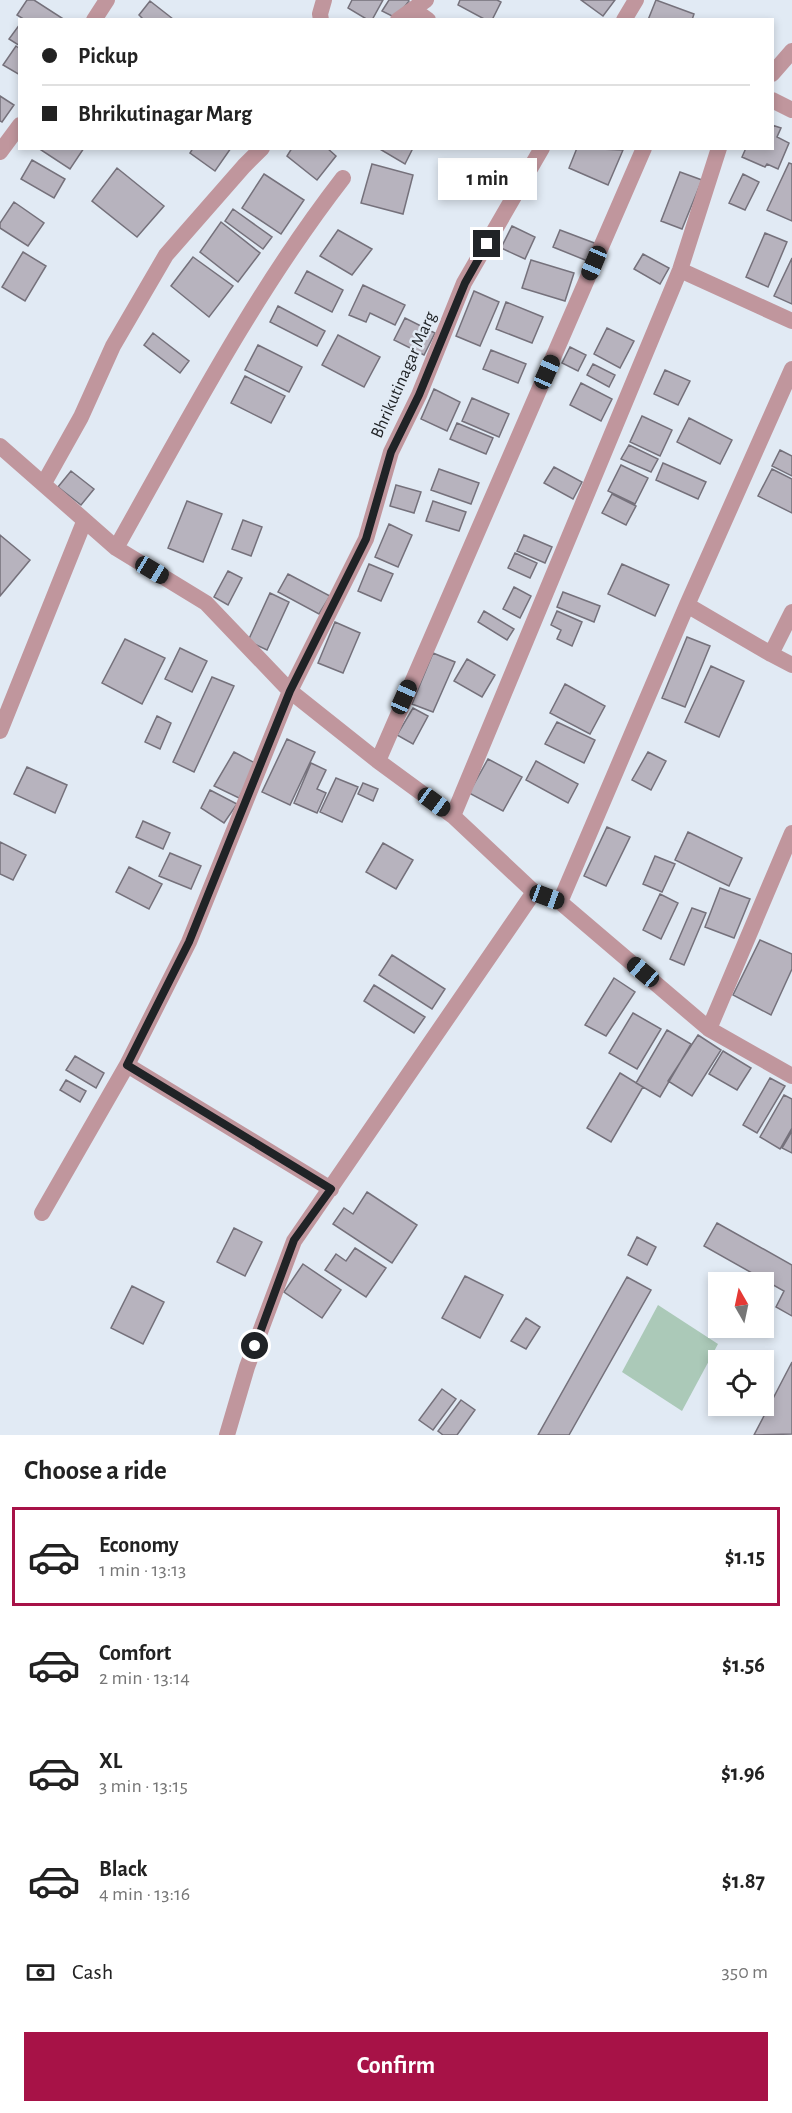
<!DOCTYPE html>
<meta charset="utf-8">
<style>
body{margin:0;font-family:"Alegreya Sans",sans-serif;background:#f2f2f2;color:#222;height:100vh;display:flex;flex-direction:column;font-size:22px;white-space:nowrap}
*{box-sizing:border-box;margin:0}
p{font-size:20px;color:#767676}
.icon{flex:none;width:33px;height:33px;fill:none;stroke:currentColor;stroke-width:2;stroke-linecap:round;stroke-linejoin:round}
.map{position:relative;height:1435px;overflow:hidden}
.details{display:flex;flex-direction:column;background:#fff;flex:1}
.details>*{flex:none}
.banner{position:absolute;left:18px;top:18px;width:756px;height:132px;border-radius:0px;box-shadow:0 3px 9px #0003;display:grid;align-content:center;height:132px;padding:0 24px;background:#fff}
.needle{width:39px;rotate:351deg}
.buttons{position:absolute;left:708px;top:1272px;display:grid;gap:12px}
.buttons a{display:grid;place-items:center;width:66px;height:66px;border-radius:0px;background:#fff;box-shadow:0 3px 9px #0003;font-size:30px}
.end{position:absolute;width:27px;height:27px;margin:-14px;border:8px solid #202326;background:#fff;box-shadow:0 0 0 3px #fff}
.from{border-radius:50%}
.bubble{position:absolute;height:42px;border-radius:0px;background:#fff;box-shadow:0 3px 9px #0003;font-size:20px;font-weight:700;line-height:42px;text-align:center}
.car{position:absolute;width:18px;height:36px;margin:-18px -9px;border-radius:8px;box-shadow:0 0 4px 2px #0007;background:linear-gradient(#222 24%,#8ab4d8 0 40%,#222 0 76%,#8ab4d8 0 86%,#222 0)}
.banner b{display:flex;align-items:center;gap:21px;height:57px;font-size:22px}
.banner b+b{border-top:2px solid #e0e0e0}
.banner i{width:15px;height:15px;background:#222}
ul{padding:0;list-style:none}
li{display:flex;align-items:center;gap:18px;height:99px;margin:0 12px 9px;padding:0 12px;border:3px solid transparent;border-radius:0px}
li div{flex:1}
li b{display:block;font-size:22px}
li em{font-style:normal;font-weight:700}
li.on{border-color:#a71247}
li>.icon{width:54px;height:54px;stroke-width:1.5}
h2{padding:0 24px;font-size:27px;line-height:72px}
.pay{display:flex;align-items:center;gap:15px;height:66px;padding:0 24px;font-size:22px}
.pay p{margin-inline-start:auto}
.action{display:flex;gap:12px;margin-top:auto;padding:12px 24px}
.action a{flex:1;height:69px;border-radius:0px;background:#a71247;color:#fff;font-size:24px;font-weight:700;line-height:69px;text-align:center}
.map>svg:first-child{display:block}
.green{fill:#abc9b8}
.building{fill:#b7b3be;stroke:#75717b;stroke-width:1.5}
.lines{fill:none;stroke-linecap:round;stroke-linejoin:round}
.minor{stroke:#c0969d;stroke-width:16}
.route{stroke:#202326;stroke-width:8}
.labels{text-anchor:middle;dominant-baseline:central;stroke-width:5;stroke-linejoin:round;paint-order:stroke}
.street-label{font-size:18px;fill:#202326;stroke:#e1eaf4}
</style>
<div class="map">
<svg width="792" height="1435" viewBox="0 0 792 1435">
<rect width="100%" height="100%" fill="#e1eaf4"/>
<!-- green -->
<path class="green" d="M658,1305L718,1344L682,1411L622,1372Z"/>
<!-- building -->
<path class="building" d="M27,0H34L65,20H25L17,15Z
M352,0H383L372,20H368L348,8Z
M389,0H408L409,1L396,18L382,11Z
M460,0H497L501,2L492,20H486L458,5Z
M581,0H615L603,16Z
M656,0L694,14L692,20H648Z
M150,1L173,19L172,20H144L139,15Z
M20,24V46L9,39Z
M16,46L20,49V75L3,65Z
M0,96L14,105L2,122L0,121Z
M772,125L781,128L777,137L789,143L778,169L767,164L765,167L742,157L746,148H772Z
M38,148H84L70,169Z
M193,148H231L215,171L190,153Z
M292,148H327L336,156L317,180L287,156Z
M378,148H413L405,164Z
M577,148L623,150L608,185L569,168Z
M32,160L65,179L54,198L21,179Z
M789,163L792,164V221L767,210Z
M372,164L413,175L403,214L361,203Z
M117,168L164,206L137,237L92,201Z
M680,172L702,180L682,229L661,221Z
M264,174L304,200L281,234L242,208Z
M743,174L759,182L745,210L729,203Z
M14,202L44,223L28,246L0,228V223Z
M233,209L272,237L263,249L225,221Z
M221,222L260,253L238,282L200,252Z
M512,226L535,237L525,259L501,248Z
M338,230L372,249L352,275L320,256Z
M560,230L597,244L590,262L553,247Z
M765,233L787,242L768,287L746,277Z
M23,252L46,266L25,301L2,287Z
M643,254L669,268L660,284L634,269Z
M193,257L233,286L209,317L171,286Z
M792,258V304L774,296Z
M531,260L574,273L565,301L522,288Z
M307,271L343,290L332,312L295,293Z
M363,285L405,305L395,325L370,313L366,322L349,315Z
M474,291L499,302L480,346L456,336Z
M506,302L543,317L532,343L496,329Z
M278,306L325,331L317,346L270,322Z
M405,318L435,333L424,355L394,340Z
M607,328L634,341L620,368L594,354Z
M153,333L189,361L180,373L144,345Z
M338,335L380,357L364,387L322,365Z
M258,345L302,367L289,392L245,370Z
M570,347L586,355L578,371L562,363Z
M491,350L526,364L518,383L483,369Z
M593,364L615,375L609,387L587,375Z
M665,370L690,381L678,405L654,394Z
M245,376L285,396L271,423L231,403Z
M581,383L612,399L601,421L570,405Z
M434,389L460,402L447,431L421,419Z
M472,398L509,414L499,437L462,421Z
M642,416L672,430L660,456L630,442Z
M689,418L732,440L720,464L677,442Z
M457,423L493,438L486,454L450,439Z
M629,445L658,459L651,472L621,459Z
M780,450L792,456V476L772,466Z
M663,463L706,482L698,499L656,480Z
M621,465L648,478L635,504L608,491Z
M554,467L582,482L573,499L544,483Z
M439,469L479,483L471,504L431,490Z
M772,469L792,479V513L758,496Z
M71,471L94,489L81,505L58,487Z
M396,485L421,492L414,513L390,506Z
M612,494L636,506L626,525L602,513Z
M187,501L222,514L203,562L168,548Z
M433,501L466,512L459,531L426,521Z
M243,520L262,527L251,556L232,549Z
M389,524L412,535L398,567L375,557Z
M0,535L30,560L0,596Z
M524,535L552,547L545,563L517,551Z
M515,553L537,563L530,578L508,568Z
M369,564L393,574L381,601L358,591Z
M622,564L669,585L655,616L608,594Z
M228,571L242,578L228,605L214,597Z
M288,574L330,596L319,614L278,592Z
M514,587L531,596L520,618L503,609Z
M563,592L600,606L594,622L557,607Z
M270,593L289,602L267,650L248,641Z
M484,611L514,629L507,640L478,622Z
M557,611L582,622L572,646L557,639L561,630L551,625Z
M335,622L360,633L343,673L318,663Z
M687,637L710,646L685,707L662,698Z
M125,639L165,658L142,704L102,683Z
M180,648L207,661L192,692L165,679Z
M433,653L455,662L433,712L412,704Z
M467,659L495,675L482,697L454,681Z
M711,666L744,681L719,737L685,722Z
M212,677L234,686L194,772L173,762Z
M565,684L605,706L590,734L550,713Z
M413,708L428,716L413,744L397,735Z
M157,716L171,723L160,749L145,742Z
M557,722L595,740L584,763L545,744Z
M287,739L315,752L290,805L262,792Z
M234,752L257,764L239,798L214,786Z
M648,752L666,761L651,790L632,780Z
M488,759L522,777L503,811L469,793Z
M536,761L578,784L568,803L526,780Z
M311,763L326,770L317,789L326,793L317,813L294,803Z
M27,767L67,785L55,813L14,794Z
M336,778L358,787L342,822L320,812Z
M363,783L378,789L373,801L358,794Z
M210,790L237,804L224,823L201,808Z
M143,821L170,833L163,849L136,837Z
M607,827L630,837L606,886L584,876Z
M688,832L742,858L729,886L675,860Z
M0,842L26,855L13,880L0,874Z
M383,843L413,860L396,889L366,872Z
M170,853L201,866L191,889L159,876Z
M655,856L675,864L662,892L643,884Z
M129,867L162,884L149,909L116,892Z
M720,888L750,899L734,938L705,927Z
M660,894L678,903L661,939L643,930Z
M692,908L706,913L684,965L670,959Z
M760,940L792,954V969L771,1015L733,995Z
M392,955L445,989L432,1009L379,975Z
M614,978L635,992L606,1036L585,1025Z
M374,985L425,1017L414,1033L364,1001Z
M633,1013L661,1029L637,1069L609,1053Z
M667,1030L691,1044L660,1097L636,1083Z
M698,1035L721,1050L692,1096L668,1081Z
M723,1051L751,1068L737,1090L709,1074Z
M75,1056L104,1073L96,1088L66,1070Z
M620,1073L643,1087L611,1142L587,1128Z
M770,1078L785,1086L757,1133L743,1125Z
M66,1080L86,1091L80,1102L60,1090Z
M784,1095L792,1099V1128L780,1149L760,1137Z
M792,1131V1153L782,1148Z
M367,1192L417,1225L392,1263L333,1224L344,1208L353,1214Z
M717,1223L792,1265V1316L776,1307L784,1291L704,1246Z
M234,1228L262,1242L245,1276L217,1262Z
M637,1237L656,1247L647,1265L628,1255Z
M355,1248L386,1268L366,1297L325,1270L336,1254L346,1261Z
M303,1264L341,1290L322,1318L284,1292Z
M465,1276L503,1295L480,1338L442,1318Z
M627,1277L651,1290L569,1435H538Z
M132,1286L164,1302L143,1344L111,1328Z
M526,1318L540,1327L526,1349L511,1341Z
M792,1362V1434L754,1435Z
M442,1389L456,1399L433,1430L419,1420Z
M461,1400L475,1410L457,1435H443L438,1431Z"/>
<g class="lines">
<!-- minor -->
<path class="minor" d="M414,10L428,20
M94,20L107,0
M321,20L320,14L324,0
M398,20L426,0
M624,20L636,0
M772,74L792,51
M772,100L792,110
M0,152L20,125
M680,270L792,321
M0,446L116,548L206,603L290,691L378,761L453,816L534,892L560,902L709,1029L792,1076
M44,483L81,417L113,346L166,255L244,166L262,148
M116,548C187,422 254,293 343,178
M687,605L771,654
M792,612L771,654L792,665
M0,731L84,522
M378,761L644,148
M453,816L680,270L719,148
M560,902L687,605L792,369
M709,1029L792,833
M127,1065L331,1189
M42,1213L127,1065L189,942L290,691L366,539L391,452L419,395L464,283L542,148
M227,1435L247,1367L294,1241L534,892"/>
</g>
<g class="lines">
<!-- route -->
<path class="route" d="M255,1346L294,1240L331,1189L127,1065L189,942L290,691L366,539L391,452L419,395L465,283L487,244"/>
</g>
<g class="labels">
<!-- street labels -->
<g class="street-label">
<text transform="translate(404 375) rotate(-66)">Bhrikutinagar Marg</text>
</g>
</g>
</svg>
<div class="buttons">
<a><svg class="needle" viewBox="-14 -14 28 28"><path d="M0-13l5 13h-10z" fill="#e53935"/><path d="M0 13l5-13h-10z" fill="#767676"/></svg></a>
<a><svg class="icon" aria-label="locate" viewBox="0 0 24 24"><circle cx="12" cy="12" r="6"/><path d="M12 2v4M12 18v4M2 12h4M18 12h4"/></svg></a>
</div>
<i class="end from" style="left:255px;top:1346px"></i>
<i class="end" style="left:487px;top:244px"></i>
<div class="bubble" style="left:438px;top:158px;width:99px">1 min</div>
<i class="car" style="left:594px;top:263px;rotate:203deg"></i>
<i class="car" style="left:547px;top:372px;rotate:24deg"></i>
<i class="car" style="left:152px;top:570px;rotate:121deg"></i>
<i class="car" style="left:404px;top:697px;rotate:24deg"></i>
<i class="car" style="left:434px;top:802px;rotate:126deg"></i>
<i class="car" style="left:547px;top:897px;rotate:110deg"></i>
<i class="car" style="left:643px;top:972px;rotate:310deg"></i>
<div class="banner">
<b><i class="from"></i>Pickup</b>
<b><i></i>Bhrikutinagar Marg</b>
</div>
</div>
<section class="details">
<h2>Choose a ride</h2>
<ul>
<li class="on"><svg class="icon" aria-label="car" viewBox="0 0 24 24"><path d="M5 17H2v-5l4-1 3-4h7l3 4 3 1v5h-3M9 17h6M6 11h13"/><circle cx="7" cy="17" r="2"/><circle cx="17" cy="17" r="2"/></svg><div><b>Economy</b><p>1 min · 13:13</p></div><em>$1.15</em></li>
<li><svg class="icon" aria-label="car" viewBox="0 0 24 24"><path d="M5 17H2v-5l4-1 3-4h7l3 4 3 1v5h-3M9 17h6M6 11h13"/><circle cx="7" cy="17" r="2"/><circle cx="17" cy="17" r="2"/></svg><div><b>Comfort</b><p>2 min · 13:14</p></div><em>$1.56</em></li>
<li><svg class="icon" aria-label="car" viewBox="0 0 24 24"><path d="M5 17H2v-5l4-1 3-4h7l3 4 3 1v5h-3M9 17h6M6 11h13"/><circle cx="7" cy="17" r="2"/><circle cx="17" cy="17" r="2"/></svg><div><b>XL</b><p>3 min · 13:15</p></div><em>$1.96</em></li>
<li><svg class="icon" aria-label="car" viewBox="0 0 24 24"><path d="M5 17H2v-5l4-1 3-4h7l3 4 3 1v5h-3M9 17h6M6 11h13"/><circle cx="7" cy="17" r="2"/><circle cx="17" cy="17" r="2"/></svg><div><b>Black</b><p>4 min · 13:16</p></div><em>$1.87</em></li>
</ul>
<div class="pay"><svg class="icon" aria-label="cash" viewBox="0 0 24 24"><path d="M3 7h18v10H3z"/><circle cx="12" cy="12" r="2"/></svg>Cash<p>350 m</p></div>
<div class="action"><a>Confirm</a></div>
</section>
